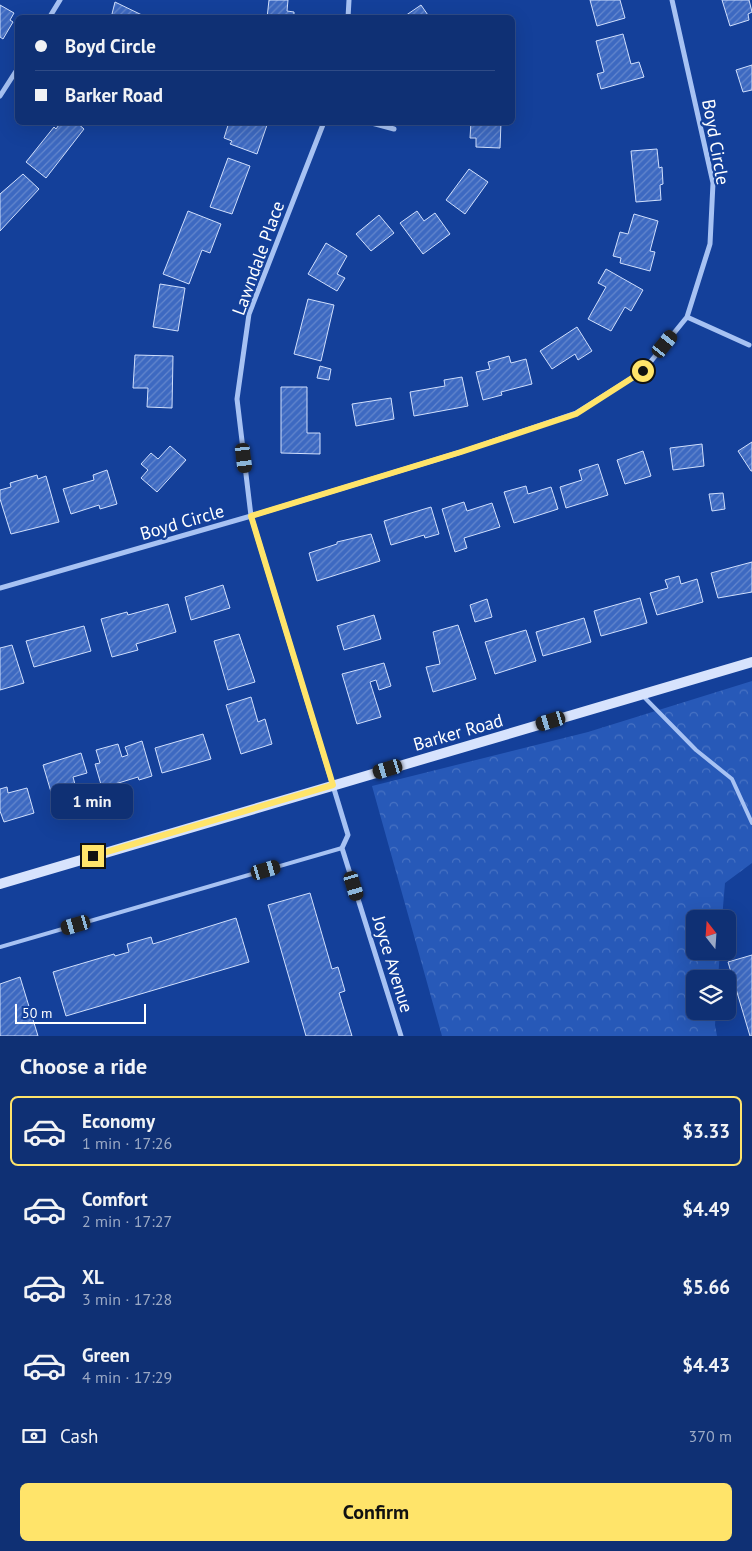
<!DOCTYPE html>
<meta charset="utf-8">
<style>
body{margin:0;font-family:"PT Sans",sans-serif;background:#1d3c7c;color:#f1f3f6;height:100vh;display:flex;flex-direction:column;font-size:19px;white-space:nowrap}
*{box-sizing:border-box;margin:0}
p{font-size:16px;color:#9ba9c5}
.icon{flex:none;width:28px;height:28px;fill:none;stroke:currentColor;stroke-width:2;stroke-linecap:round;stroke-linejoin:round}
.map{position:relative;height:1036px;overflow:hidden}
.sheet{display:flex;flex-direction:column;background:#0f3074;flex:1}
.sheet>*{flex:none}
.hud{position:absolute;left:15px;top:15px;width:500px;height:110px;border-radius:8px;box-shadow:0 5px 20px #0002,0 0 0 1px #2f4b86;display:grid;align-content:center;height:110px;padding:0 20px;background:#0f3074}
.needle{width:32px;rotate:343deg}
.buttons{position:absolute;left:686px;top:910px;display:grid;gap:10px}
.buttons a{display:grid;place-items:center;width:50px;height:50px;border-radius:8px;background:#0f3074;box-shadow:0 5px 20px #0002,0 0 0 1px #2f4b86;font-size:25px}
.scale{position:absolute;left:15px;bottom:12px;width:131px;box-sizing:border-box;padding-left:5px;border:2px solid #fff;border-top:0;font-size:14px;line-height:18px;white-space:nowrap;color:#fff;-webkit-text-stroke:4px #14409a;paint-order:stroke}
.end{position:absolute;width:22px;height:22px;margin:-11px;border:6px solid #ffe46a;background:#111;box-shadow:0 0 0 2px #111}
.from{border-radius:50%}
.bubble{position:absolute;height:35px;border-radius:8px;background:#0f3074;box-shadow:0 5px 20px #0002,0 0 0 1px #2f4b86;font-size:16px;font-weight:700;line-height:35px;text-align:center}
.car{position:absolute;width:15px;height:30px;margin:-15px -8px;border-radius:6px;box-shadow:0 0 4px 1px #0007;background:linear-gradient(#222 24%,#8ab4d8 0 40%,#222 0 76%,#8ab4d8 0 86%,#222 0)}
.hud b{display:flex;align-items:center;gap:18px;height:48px;font-size:19px}
.hud b+b{border-top:1px solid #2f4b86}
.hud i{width:12px;height:12px;background:#f1f3f6}
ul{padding:0;list-style:none}
li{display:flex;align-items:center;gap:15px;height:70px;margin:0 10px 8px;padding:0 10px;border:2px solid transparent;border-radius:8px}
li div{flex:1}
li b{display:block;font-size:19px}
li em{font-style:normal;font-weight:700}
li.current{border-color:#ffe46a}
li>.icon{width:45px;height:45px;stroke-width:1.5}
h2{padding:0 20px;font-size:22px;line-height:60px}
.pay{display:flex;align-items:center;gap:12px;height:55px;padding:0 20px;font-size:19px}
.pay p{margin-inline-start:auto}
.primary-button{display:flex;gap:10px;margin-top:auto;padding:10px 20px}
.primary-button a{flex:1;height:58px;border-radius:8px;background:#ffe46a;color:#111;font-size:20px;font-weight:700;line-height:58px;text-align:center}
.map>svg:first-child{display:block}
.forest{fill:url(#forest-crowns)}
.building{fill:url(#building-hatch);stroke:#d0dffd}
.lines{fill:none;stroke-linecap:round;stroke-linejoin:round}
.lane{stroke:#a7c2f3;stroke-width:4}
.street{stroke:#a7c2f3;stroke-width:5}
.secondary{stroke:#d7e3fd;stroke-width:10}
.route{stroke:#ffe46a;stroke-width:6}
.labels{text-anchor:middle;dominant-baseline:central;stroke-width:4.5;stroke-linejoin:round;paint-order:stroke}
.street-label{font-size:18px;fill:#fff;stroke:#14409a}
</style>
<div class="map">
<svg width="752" height="1036" viewBox="0 0 752 1036">
<defs>
<pattern id="forest-crowns" width="20" height="18" patternUnits="userSpaceOnUse" patternTransform="scale(1.25)"><rect width="20" height="18" fill="#2759b8"/><path d="M2 6a3 3 0 1 1 6 0M12 15a3 3 0 1 1 6 0" fill="none" stroke="#4772c3"/></pattern>
<pattern id="building-hatch" width="6" height="6" patternUnits="userSpaceOnUse" patternTransform="scale(1.25)"><rect width="6" height="6" fill="#3d69c1"/><path d="M-1 1l2-2M0 6l6-6M5 7l2-2" fill="none" stroke="#6487cd"/></pattern>
</defs>
<rect width="100%" height="100%" fill="#14409a"/>
<!-- forest -->
<path class="forest" d="M752,681V863L725,883L722,919H695V951H720L718,979H695V1011H716L715,1025L717,1036H442L372,786L588,732Z"/>
<!-- building -->
<path class="building" d="M269,0H288L287,11L294,12V18H267Z
M590,0H620L625,18L597,26Z
M722,0H749L752,12L748,14L749,20L730,26Z
M115,2L144,16L143,18H111Z
M0,5L14,13L10,20L13,22L3,39L0,37Z
M421,5L430,18H402Z
M623,34L631,64L639,62L644,77L601,89L597,74L604,72L596,41Z
M752,65V90L743,92L736,70Z
M61,122H76L84,129L46,178L26,162L54,127L56,129Z
M229,122L237,125L238,122H268L257,154L230,144L232,141L224,138Z
M471,122H501L500,148L476,147V138H470Z
M657,149L659,168L662,167L663,184L660,185L661,200L636,202L631,151Z
M228,158L250,166L232,214L210,207Z
M469,169L488,182L465,214L446,200Z
M23,174L39,189L0,231V194Z
M188,211L221,224L210,253L202,250L189,284L163,274Z
M417,211L424,221L435,213L450,234L423,254L400,223Z
M634,214L658,221L650,251L655,252L650,271L620,263L621,258L613,256L620,232L628,234Z
M379,215L394,233L371,251L356,234Z
M326,243L347,256L337,274L345,278L337,291L308,274Z
M606,269L643,290L631,311L625,307L611,331L588,319L606,287L598,283Z
M160,284L185,288L178,331L153,327Z
M308,299L334,305L321,361L294,354Z
M577,327L592,351L578,360L575,354L552,369L540,351Z
M135,355L173,356L172,408L147,407L148,388H133Z
M509,356L511,363L526,359L532,384L501,392L502,395L483,400L476,372L490,369L488,362Z
M320,366L331,369L329,380L317,378Z
M462,377L468,406L414,416L410,392L445,386L444,380Z
M281,387H307V433H320V454L281,453Z
M391,398L394,419L356,426L352,404Z
M752,442V471H751L738,451Z
M702,444L704,466L673,470L670,448Z
M170,446L186,460L157,492L141,478L148,470L141,464L151,453L158,459Z
M643,451L651,476L625,484L617,460Z
M598,464L608,495L566,508L560,487L582,480L579,470Z
M107,470L117,504L100,509L99,505L71,514L63,489L94,480L93,475Z
M37,475L38,479L46,476L59,522L11,534L0,499V490L11,487L10,483Z
M526,486L528,494L551,487L558,509L514,523L504,492Z
M723,493L725,509L712,511L709,494Z
M464,502L467,511L492,503L500,527L464,538L467,548L455,552L442,509Z
M431,507L439,534L425,538L424,535L391,545L384,521Z
M371,534L380,561L317,581L309,553L337,544V542Z
M752,562V592L718,598L711,573Z
M679,576L681,584L697,579L703,602L657,615L650,593L668,588L665,580Z
M223,585L230,608L191,620L185,597Z
M640,598L647,623L601,636L594,611Z
M487,599L492,617L475,622L470,605Z
M168,604L176,632L136,644L138,650L112,657L101,619L127,612L128,615Z
M374,615L381,639L344,650L337,626Z
M584,618L591,642L543,656L536,632Z
M458,625L476,679L433,692L426,667L440,664L433,632Z
M84,626L91,651L34,667L26,641Z
M526,630L536,661L495,674L485,642Z
M239,634L255,682L228,690L214,641Z
M12,645L24,683L0,690V648Z
M384,663L391,686L379,690L376,680L370,682L381,717L357,724L342,674Z
M251,697L258,722L265,719L272,744L241,754L226,705Z
M203,734L211,759L162,773L155,748Z
M142,741L152,776L139,780L138,777L102,788L95,764L100,763L96,750L118,744L122,757L128,755L125,747Z
M81,753L87,773L73,777L78,795L54,802L43,765Z
M7,787L8,793L27,788L34,813L4,822L0,811V789Z
M310,893L332,969L338,967L345,991L339,993L352,1036H306L268,905Z
M236,918L249,962L66,1016L53,972L114,954L115,956L129,952L127,944L151,937L153,944Z
M752,955V1036H750L728,962Z
M20,977L38,1036H0V984Z"/>
<g class="lines">
<!-- lane -->
<path class="lane" d="M643,696L696,750L732,779L752,823
M0,947L342,848"/>
<!-- street -->
<path class="street" d="M49,18L60,0
M348,18L349,0
M0,96L18,68
M324,122L249,314L237,399L251,516L348,835L342,848L401,1036
M368,122L394,129
M687,317L749,345
M0,588L251,516L461,452L576,413L643,371L687,317L710,244L713,183L672,0"/>
<!-- secondary -->
<path class="secondary" d="M0,884L752,662"/>
</g>
<g class="lines">
<!-- route -->
<path class="route" d="M93,856L333,785L251,516L461,452L576,414L643,371"/>
</g>
<g class="labels">
<!-- street labels -->
<g class="street-label">
<text transform="translate(716 142) rotate(80)">Boyd Circle</text>
<text transform="translate(258 258) rotate(-70)">Lawndale Place</text>
<text transform="translate(182 522) rotate(-16)">Boyd Circle</text>
<text transform="translate(458 732) rotate(-16)">Barker Road</text>
<text transform="translate(393 964) rotate(73)">Joyce Avenue</text>
</g>
</g>
</svg>
<div class="buttons">
<a><svg class="needle" viewBox="-14 -14 28 28"><path d="M0-13l5 13h-10z" fill="#e53935"/><path d="M0 13l5-13h-10z" fill="#9ba9c5"/></svg></a>
<a><svg class="icon" aria-label="layers" viewBox="0 0 24 24"><path d="M12 4l9 5-9 5-9-5zM3 14l9 5 9-5"/></svg></a>
</div>
<div class="scale">50 m</div>
<i class="end from" style="left:643px;top:371px"></i>
<i class="end" style="left:93px;top:856px"></i>
<div class="bubble" style="left:51px;top:784px;width:82px">1 min</div>
<i class="car" style="left:665px;top:344px;rotate:39deg"></i>
<i class="car" style="left:244px;top:458px;rotate:173deg"></i>
<i class="car" style="left:551px;top:721px;rotate:253deg"></i>
<i class="car" style="left:388px;top:769px;rotate:253deg"></i>
<i class="car" style="left:266px;top:870px;rotate:74deg"></i>
<i class="car" style="left:354px;top:886px;rotate:163deg"></i>
<i class="car" style="left:76px;top:925px;rotate:254deg"></i>
<div class="hud">
<b><i class="from"></i>Boyd Circle</b>
<b><i></i>Barker Road</b>
</div>
</div>
<section class="sheet">
<h2>Choose a ride</h2>
<ul>
<li class="current"><svg class="icon" aria-label="car" viewBox="0 0 24 24"><path d="M5 17H2v-5l4-1 3-4h7l3 4 3 1v5h-3M9 17h6M6 11h13"/><circle cx="7" cy="17" r="2"/><circle cx="17" cy="17" r="2"/></svg><div><b>Economy</b><p>1 min · 17:26</p></div><em>$3.33</em></li>
<li><svg class="icon" aria-label="car" viewBox="0 0 24 24"><path d="M5 17H2v-5l4-1 3-4h7l3 4 3 1v5h-3M9 17h6M6 11h13"/><circle cx="7" cy="17" r="2"/><circle cx="17" cy="17" r="2"/></svg><div><b>Comfort</b><p>2 min · 17:27</p></div><em>$4.49</em></li>
<li><svg class="icon" aria-label="car" viewBox="0 0 24 24"><path d="M5 17H2v-5l4-1 3-4h7l3 4 3 1v5h-3M9 17h6M6 11h13"/><circle cx="7" cy="17" r="2"/><circle cx="17" cy="17" r="2"/></svg><div><b>XL</b><p>3 min · 17:28</p></div><em>$5.66</em></li>
<li><svg class="icon" aria-label="car" viewBox="0 0 24 24"><path d="M5 17H2v-5l4-1 3-4h7l3 4 3 1v5h-3M9 17h6M6 11h13"/><circle cx="7" cy="17" r="2"/><circle cx="17" cy="17" r="2"/></svg><div><b>Green</b><p>4 min · 17:29</p></div><em>$4.43</em></li>
</ul>
<div class="pay"><svg class="icon" aria-label="cash" viewBox="0 0 24 24"><path d="M3 7h18v10H3z"/><circle cx="12" cy="12" r="2"/></svg>Cash<p>370 m</p></div>
<div class="primary-button"><a>Confirm</a></div>
</section>
